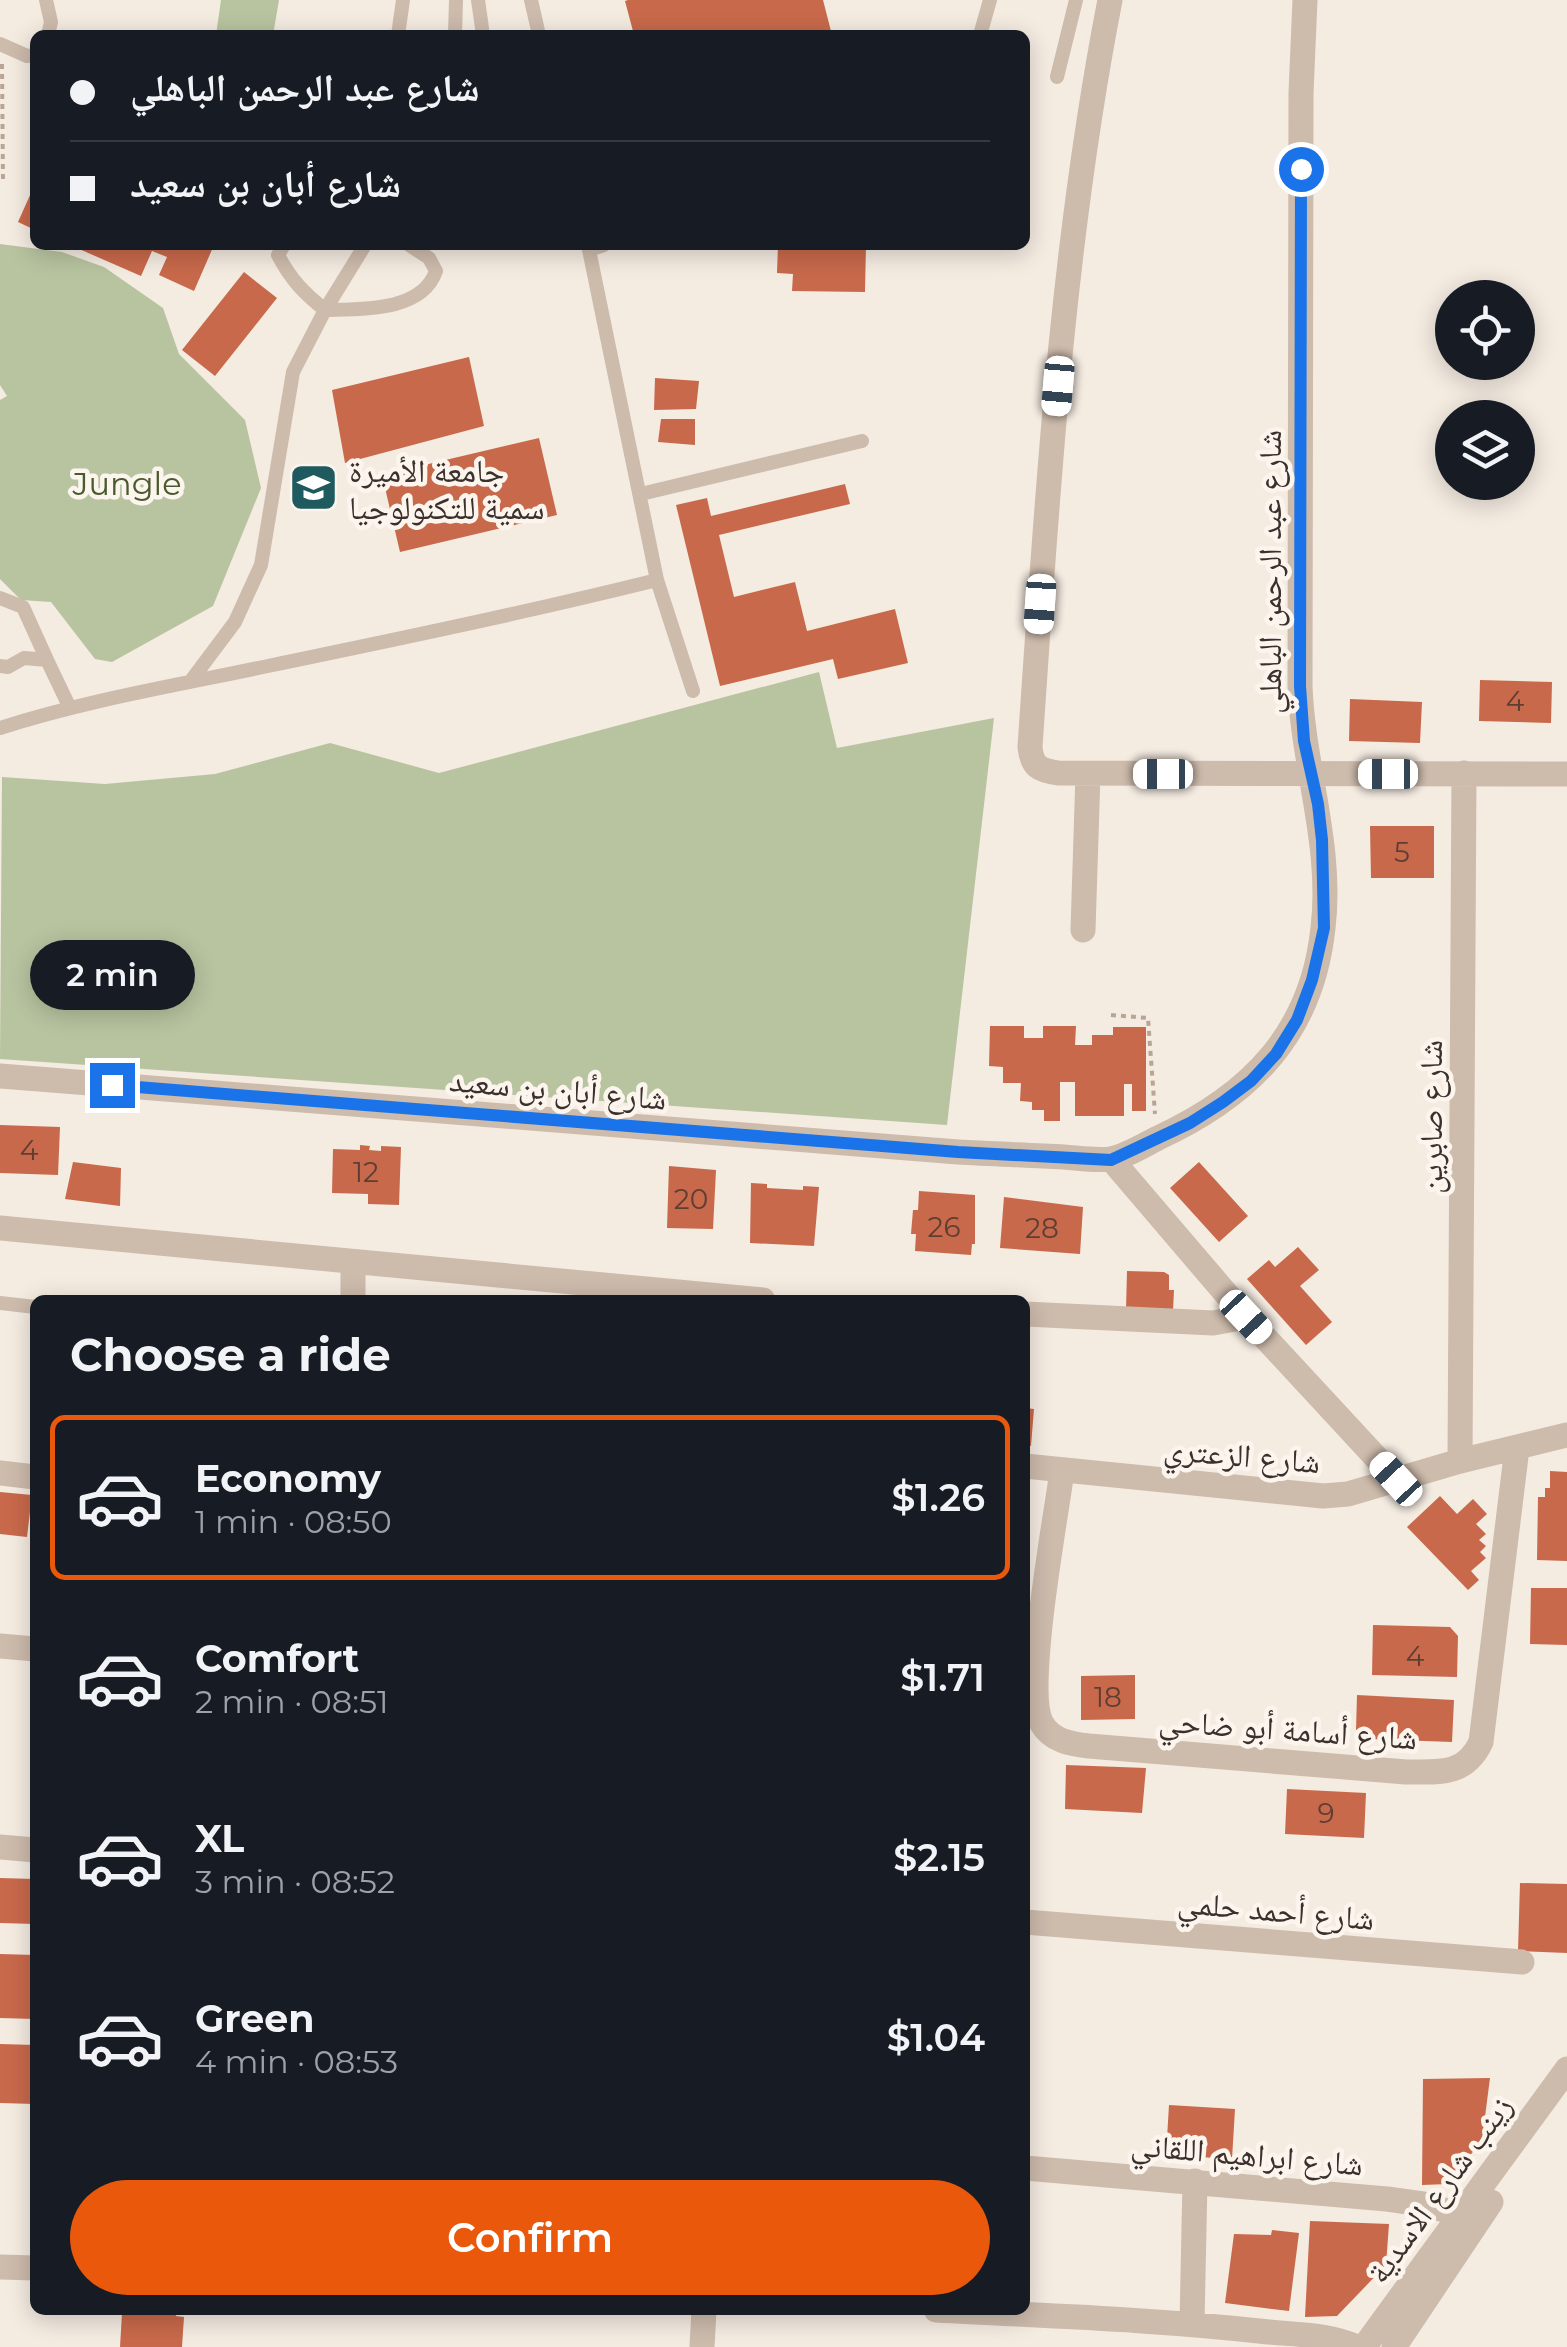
<!DOCTYPE html>
<meta charset="utf-8">
<style>
body{margin:0;font-family:Montserrat,"Noto Naskh Arabic",sans-serif;background:#20242c;color:#f1f3f6;height:100vh;display:flex;flex-direction:column;font-size:38px;white-space:nowrap}
*{box-sizing:border-box;margin:0}
p{font-size:32px;color:#9ea1a6}
.icon{flex:none;width:55px;height:55px;fill:none;stroke:currentColor;stroke-width:2;stroke-linecap:round;stroke-linejoin:round}
.map{position:relative;flex:1;overflow:hidden}
.side{position:absolute;left:30px;top:1295px;width:1000px;height:1020px;display:flex;flex-direction:column;background:#171b24;border-radius:15px;box-shadow:0 5px 25px #0003}
.side>*{flex:none}
.banner{position:absolute;left:30px;top:30px;width:1000px;height:220px;border-radius:15px;box-shadow:0 5px 25px #0003;display:grid;align-content:center;height:220px;padding:0 40px;background:#171b24}
.fabs{position:absolute;left:1435px;top:280px;display:grid;gap:20px}
.fabs a{display:grid;place-items:center;width:100px;height:100px;border-radius:50%;background:#171b24;box-shadow:0 5px 25px #0003;font-size:50px}
.end{position:absolute;width:45px;height:45px;margin:-22px;border:12px solid #1a73e8;background:#fff;box-shadow:0 0 0 5px #fff}
.from{border-radius:50%}
.bubble{position:absolute;height:70px;border-radius:35px;background:#171b24;box-shadow:0 5px 25px #0003;font-size:32px;font-weight:600;line-height:70px;text-align:center}
.car{position:absolute;width:30px;height:60px;margin:-30px -15px;border-radius:12px;box-shadow:0 0 8px 2px #0007;background:linear-gradient(#fff 24%,#345 0 40%,#fff 0 76%,#345 0 86%,#fff 0)}
.banner b{display:flex;align-items:center;gap:35px;height:95px;font-size:38px}
.banner b+b{border-top:2px solid #363941}
.banner i{width:25px;height:25px;background:#f1f3f6}
ul{padding:0;list-style:none}
li{display:flex;align-items:center;gap:30px;height:165px;margin:0 20px 15px;padding:0 20px;border:5px solid transparent;border-radius:15px}
li div{flex:1}
li b{display:block;font-size:38px}
li em{font-style:normal;font-weight:600}
li.selected{border-color:#ea580c}
li>.icon{width:90px;height:90px;stroke-width:1.5}
h2{padding:0 40px;font-size:45px;line-height:120px}
.action{display:flex;gap:20px;margin-top:auto;padding:20px 40px}
.action a{flex:1;height:115px;border-radius:60px;background:#ea580c;color:#fff;font-size:40px;font-weight:600;line-height:115px;text-align:center}
.map>svg:first-child{display:block}
.green{fill:#b8c4a0}
.building{fill:#c8694b}
.lines{fill:none;stroke-linecap:round;stroke-linejoin:round}
.path{stroke:#b9a596;stroke-width:4;stroke-dasharray:5 5;stroke-linecap:butt}
.service{stroke:#cdbbac;stroke-width:14}
.minor{stroke:#cdbbac;stroke-width:25}
.tertiary{stroke:#cdbbac;stroke-width:25}
.route{stroke:#1a73e8;stroke-width:12}
.labels{text-anchor:middle;dominant-baseline:central;stroke-width:9;stroke-linejoin:round;paint-order:stroke}
.number-label{font-size:28px;fill:#5e3e33}
.poi-label{font-size:32px;fill:#3b302b;stroke:#fbf5ee;text-anchor:start}
.park-label{font-size:32px;fill:#4a5a2e;stroke:#fbf5ee}
.street-label{font-size:32px;fill:#3b302b;stroke:#fbf5ee}
</style>
<div class="map">
<svg width="1567" height="2347" viewBox="0 0 1567 2347">
<rect width="100%" height="100%" fill="#f4ebe1"/>
<!-- green -->
<path class="green" d="M221,0H279L273,35H216Z
M0,244L62,252L104,267L163,308L179,354L245,420L261,488L213,606L112,662L95,659L51,602L21,600L0,579V400L7,396L0,385Z
M819,672L837,748L994,718L947,1125L0,1059L2,777L105,784L215,774L330,743L439,773Z"/>
<!-- building -->
<path class="building" d="M628,0H823L832,35H634L625,1Z
M35,184V230L18,222Z
M70,245H161L171,250L173,245H214L194,291L159,275L167,257L152,251L141,276Z
M778,245H866L865,292L792,291L793,274L777,273Z
M244,272L277,298L215,376L182,350Z
M469,357L484,426L345,463L332,390Z
M655,378L699,381L696,409L654,410Z
M661,419H695V445L658,442Z
M539,438L557,515L400,552L382,475Z
M845,484L850,504L719,535L734,597L795,582L807,631L895,609L908,663L838,679L833,659L720,686L676,505L707,498L711,516Z
M1480,680L1552,682L1551,723L1479,721Z
M1350,699L1422,702L1420,743L1349,741Z
M1370,826H1434V878H1371Z
M990,1026H1024V1038H1043V1026H1076L1075,1045H1092V1035H1113V1027H1146V1111H1132V1084H1124V1116H1075V1082H1060V1121H1044V1110H1032V1102L1020,1101L1021,1083H1003V1067L989,1066Z
M0,1125L60,1127L58,1175L0,1173Z
M360,1145L370,1146L369,1150L381,1151V1146L401,1147L399,1205L368,1204V1194L332,1193L333,1149L360,1150Z
M73,1162L121,1168L120,1206L65,1199Z
M1199,1162L1248,1216L1219,1242L1170,1188Z
M669,1166L716,1170L713,1229L667,1228Z
M751,1183L767,1184V1188L803,1190V1186L819,1187L814,1246L750,1243Z
M919,1191L975,1195V1244H972L971,1255L915,1251L916,1234H911L913,1210H918Z
M1004,1197L1083,1207L1080,1254L1000,1248Z
M1298,1247L1319,1270L1300,1286L1332,1322L1306,1345L1247,1279L1269,1260L1275,1267Z
M1127,1271L1164,1272L1169,1275V1290H1174L1173,1311L1126,1310Z
M1025,1408L1034,1409L1031,1446L1025,1445Z
M1550,1471L1567,1472V1561L1537,1560L1538,1497H1545V1488H1550Z
M0,1492L32,1495L27,1537L0,1534Z
M1440,1496L1457,1514L1473,1499L1487,1514L1476,1524L1486,1534L1479,1540L1486,1546L1480,1552L1486,1558L1471,1571L1479,1580L1468,1590L1407,1527Z
M1531,1588H1567V1645L1530,1644Z
M1373,1625L1450,1627L1458,1636L1457,1677L1372,1675Z
M1135,1675V1719L1081,1720V1676Z
M1357,1695L1454,1700L1452,1742L1369,1739V1731L1356,1730Z
M1066,1765L1146,1768L1142,1813L1065,1809Z
M1287,1789L1366,1793L1364,1838L1285,1834Z
M0,1878L35,1879V1924L0,1923Z
M1520,1883L1567,1884V1953L1518,1951Z
M0,1954L35,1955V2019L0,2018Z
M0,2044L35,2045V2104L0,2103Z
M1490,2078L1482,2140L1448,2184L1422,2185L1423,2079Z
M1169,2105L1235,2109L1232,2159L1166,2155Z
M1310,2221L1389,2224L1386,2265L1337,2316L1305,2317Z
M1272,2230L1299,2233L1289,2311L1225,2303L1234,2234L1271,2235Z
M136,2310H147V2314L159,2315V2310H176V2316L184,2317L182,2347H120L122,2313L136,2314Z"/>
<g class="lines">
<!-- path -->
<path class="path" d="M2,64L3,179
M1111,1015L1148,1018L1155,1114"/>
<!-- service -->
<path class="service" d="M46,0L51,22L48,35
M478,0L483,35
M531,0L539,35
M398,35L403,0
M455,35L456,0
M980,35L990,0
M0,44L27,56L35,55
M1057,77L1076,0
M284,245L278,255C291,280 304,293 325,310C361,309 422,312 436,271L429,258L409,245
M588,245L657,580L693,691
M589,250L604,245
M641,494L862,441
M0,598L23,607L47,660
M0,666L8,667L24,658L47,660L69,706
M190,682L235,622L261,565L293,372L325,310L365,245
M0,728C87,700 178,685 268,666C398,639 528,612 657,580
M0,1303L35,1307"/>
<!-- minor -->
<path class="minor" d="M1110,0C1062,246 1047,498 1030,747C1032,767 1039,770 1058,773L1567,774
M1083,930L1088,774
M0,1076L958,1152C993,1154 1029,1155 1064,1157C1078,1158 1096,1161 1110,1159C1125,1157 1144,1145 1158,1138C1251,1095 1312,1033 1323,928C1333,846 1303,767 1300,686L1301,93L1305,0
M1111,1159L1246,1317L1396,1479
M0,1228L763,1300
M353,1300V1263
M1025,1314L1213,1323L1246,1317
M1460,1461L1464,773
M1025,1466L1323,1496L1348,1494L1460,1461L1567,1435
M1062,1471C1056,1518 1023,1691 1042,1724C1052,1741 1071,1744 1089,1746L1406,1772C1439,1772 1465,1776 1481,1742L1517,1448
M0,1473L35,1477
M0,1646L35,1649
M0,1847L35,1850
M1025,1922L1522,1962
M1025,2168L1387,2199L1423,2204L1462,2215
M0,2267L35,2268
M936,2310C1044,2316 1152,2319 1259,2331C1293,2335 1326,2333 1357,2347
M1192,2323L1195,2181
M702,2347L704,2310"/>
<!-- tertiary -->
<path class="tertiary" d="M1364,2347L1567,2069
M1394,2347L1491,2202"/>
</g>
<g class="lines">
<!-- route -->
<path class="route" d="M112,1085L958,1152L1111,1160L1190,1123L1223,1102L1251,1081L1276,1054L1297,1020L1312,980L1324,928L1322,840L1318,804L1304,741L1300,686L1301,169"/>
</g>
<!-- icons -->
<defs>
<symbol id="university-square" viewBox="-11 -11 22 22"><rect x="-9" y="-9" width="18" height="18" rx="4" fill="#1f5a5e" stroke="#fbf5ee"/><path d="M0-5L7-2L0 1L-7-2ZM-4 1L0 2.5L4 1V4Q0 6-4 4Z" fill="#fff"/></symbol>
</defs>
<g fill-rule="evenodd">
<use href="#university-square" x="286" y="460" width="55" height="55"/>
</g>
<g class="labels">
<!-- number labels -->
<g class="number-label">
<text x="1515" y="701">4</text>
<text x="1402" y="852">5</text>
<text x="29" y="1150">4</text>
<text x="366" y="1172">12</text>
<text x="691" y="1199">20</text>
<text x="944" y="1227">26</text>
<text x="1042" y="1228">28</text>
<text x="1415" y="1656">4</text>
<text x="1108" y="1697">18</text>
<text x="1326" y="1813">9</text>
</g>
<!-- poi labels -->
<g class="poi-label">
<text x="349" y="470">جامعة الأميرة<tspan x="349" dy="37">سمية للتكنولوجيا</tspan></text>
</g>
<!-- park labels -->
<g class="park-label">
<text x="127" y="483">Jungle</text>
</g>
<!-- street labels -->
<g class="street-label">
<text transform="translate(1269 572) rotate(-90)">شارع عبد الرحمن الباهلي</text>
<text transform="translate(558 1089) rotate(5)">شارع أبان بن سعيد</text>
<text transform="translate(1430 1117) rotate(-90)">شارع صابرين</text>
<text transform="translate(1242 1455) rotate(5)">شارع الزعتري</text>
<text transform="translate(1288 1729) rotate(4)">شارع أسامة أبو ضاحي</text>
<text transform="translate(1276 1910) rotate(5)">شارع أحمد حلمي</text>
<text transform="translate(1247 2154) rotate(5)">شارع ابراهيم اللقاني</text>
<text transform="translate(1439 2189) rotate(-54)">زينب شارع الاسدية</text>
</g>
</g>
</svg>
<div class="fabs">
<a><svg class="icon" aria-label="locate" viewBox="0 0 24 24"><circle cx="12" cy="12" r="6"/><path d="M12 2v4M12 18v4M2 12h4M18 12h4"/></svg></a>
<a><svg class="icon" aria-label="layers" viewBox="0 0 24 24"><path d="M12 4l9 5-9 5-9-5zM3 14l9 5 9-5"/></svg></a>
</div>
<i class="end from" style="left:1301px;top:169px"></i>
<i class="end" style="left:112px;top:1085px"></i>
<div class="bubble" style="left:30px;top:940px;width:165px">2 min</div>
<i class="car" style="left:1058px;top:386px;rotate:185deg"></i>
<i class="car" style="left:1040px;top:604px;rotate:184deg"></i>
<i class="car" style="left:1163px;top:774px;rotate:270deg"></i>
<i class="car" style="left:1388px;top:774px;rotate:270deg"></i>
<i class="car" style="left:1246px;top:1317px;rotate:137deg"></i>
<i class="car" style="left:1396px;top:1479px;rotate:317deg"></i>
<div class="banner">
<b><i class="from"></i>شارع عبد الرحمن الباهلي</b>
<b><i></i>شارع أبان بن سعيد</b>
</div>
<section class="side">
<h2>Choose a ride</h2>
<ul>
<li class="selected"><svg class="icon" aria-label="car" viewBox="0 0 24 24"><path d="M5 17H2v-5l4-1 3-4h7l3 4 3 1v5h-3M9 17h6M6 11h13"/><circle cx="7" cy="17" r="2"/><circle cx="17" cy="17" r="2"/></svg><div><b>Economy</b><p>1 min · 08:50</p></div><em>$1.26</em></li>
<li><svg class="icon" aria-label="car" viewBox="0 0 24 24"><path d="M5 17H2v-5l4-1 3-4h7l3 4 3 1v5h-3M9 17h6M6 11h13"/><circle cx="7" cy="17" r="2"/><circle cx="17" cy="17" r="2"/></svg><div><b>Comfort</b><p>2 min · 08:51</p></div><em>$1.71</em></li>
<li><svg class="icon" aria-label="car" viewBox="0 0 24 24"><path d="M5 17H2v-5l4-1 3-4h7l3 4 3 1v5h-3M9 17h6M6 11h13"/><circle cx="7" cy="17" r="2"/><circle cx="17" cy="17" r="2"/></svg><div><b>XL</b><p>3 min · 08:52</p></div><em>$2.15</em></li>
<li><svg class="icon" aria-label="car" viewBox="0 0 24 24"><path d="M5 17H2v-5l4-1 3-4h7l3 4 3 1v5h-3M9 17h6M6 11h13"/><circle cx="7" cy="17" r="2"/><circle cx="17" cy="17" r="2"/></svg><div><b>Green</b><p>4 min · 08:53</p></div><em>$1.04</em></li>
</ul>
<div class="action"><a>Confirm</a></div>
</section>
</div>
